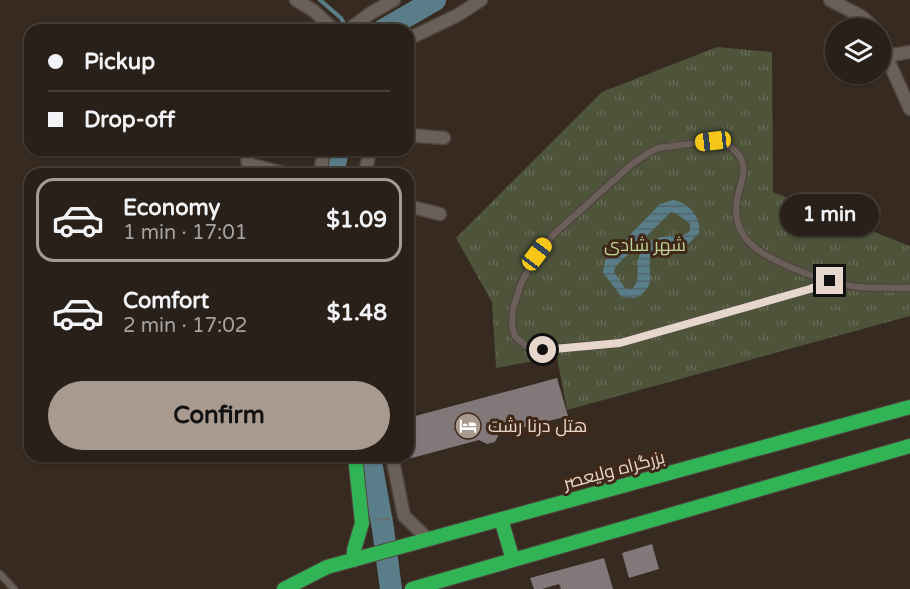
<!DOCTYPE html>
<meta charset="utf-8">
<style>
body{margin:0;font-family:"Varela Round",Cairo,sans-serif;background:#312822;color:#f1f3f6;height:100vh;display:flex;flex-direction:column;font-size:22px;white-space:nowrap}
*{box-sizing:border-box;margin:0}
p{font-size:20px;color:#a5a3a2}
.icon{flex:none;width:33px;height:33px;fill:none;stroke:currentColor;stroke-width:2;stroke-linecap:round;stroke-linejoin:round}
.map{position:relative;flex:1;overflow:hidden}
.drawer{position:absolute;left:24px;top:168px;width:390px;height:294px;display:flex;flex-direction:column;background:#292019;border-radius:18px;box-shadow:0 2px 4px #0004,0 0 0 2px #453e38}
.drawer>*{flex:none}
.top-card{position:absolute;left:24px;top:24px;width:390px;height:132px;border-radius:18px;box-shadow:0 2px 4px #0004,0 0 0 2px #453e38;display:grid;align-content:center;height:132px;padding:0 24px;background:#292019}
.controls{position:absolute;left:825px;top:18px;display:grid;gap:12px}
.controls a{display:grid;place-items:center;width:66px;height:66px;border-radius:50%;background:#292019;box-shadow:0 2px 4px #0004,0 0 0 2px #453e38;font-size:30px}
.end{position:absolute;width:27px;height:27px;margin:-14px;border:8px solid #e6d6cc;background:#111;box-shadow:0 0 0 3px #111}
.from{border-radius:50%}
.bubble{position:absolute;height:42px;border-radius:21px;background:#292019;box-shadow:0 2px 4px #0004,0 0 0 2px #453e38;font-size:20px;font-weight:800;line-height:42px;text-align:center}
.car{position:absolute;width:18px;height:36px;margin:-18px -9px;border-radius:8px;box-shadow:0 0 4px 2px #0007;background:linear-gradient(#f5c518 24%,#345 0 40%,#f5c518 0 76%,#345 0 86%,#f5c518 0)}
.top-card b{display:flex;align-items:center;gap:21px;height:57px;font-size:22px}
.top-card b+b{border-top:2px solid #453e38}
.top-card i{width:15px;height:15px;background:#f1f3f6}
ul{padding:10px 0 0;list-style:none}
li{display:flex;align-items:center;gap:18px;height:84px;margin:0 12px 9px;padding:0 12px;border:3px solid transparent;border-radius:18px}
li div{flex:1}
li b{display:block;font-size:22px}
li em{font-style:normal;font-weight:800}
li.selected{border-color:#a99a90}
li>.icon{width:54px;height:54px;stroke-width:1.5}
.primary-button{display:flex;gap:12px;margin-top:auto;padding:12px 24px}
.primary-button a{flex:1;height:69px;border-radius:36px;background:#a99a90;color:#111;font-size:24px;font-weight:800;line-height:69px;text-align:center}
.map>svg:first-child{display:block}
.park{fill:url(#park-tufts)}
.water{fill:url(#water-rules);fill-rule:evenodd}
.lines{fill:none;stroke-linecap:round;stroke-linejoin:round}
.stream{stroke:#5a7e89;stroke-width:4}
.river{stroke:#5a7e89;stroke-width:22}
.building{fill:#81787a}
.lane-casing{stroke:#51463f;stroke-width:9}
.street-casing{stroke:#51463f;stroke-width:15}
.fast-casing{stroke:#51463f;stroke-width:16}
.path{stroke:#706661;stroke-width:2;stroke-dasharray:4.5 3;stroke-linecap:butt}
.lane{stroke:#6a6059;stroke-width:6}
.street{stroke:#6a6059;stroke-width:12}
.fast{stroke:#30b455;stroke-width:14}
.route{stroke:#e6d6cc;stroke-width:8}
.labels{text-anchor:middle;dominant-baseline:central;stroke-width:6;stroke-linejoin:round;paint-order:stroke}
.park-label{font-size:18px;fill:#c0d399;stroke:#402818}
.poi-label{font-size:18px;fill:#e6d6cc;stroke:#402818;text-anchor:start}
.street-label{font-size:18px;fill:#e6d6cc;stroke:#402818}
</style>
<div class="map">
<svg width="910" height="589" viewBox="0 0 910 589">
<defs>
<pattern id="park-tufts" width="24" height="20" patternUnits="userSpaceOnUse" patternTransform="scale(1.5)"><rect width="24" height="20" fill="#4d543a"/><path d="M3 7l-1-3M5 7V3M7 7l1-3M15 17l-1-3M17 17v-4M19 17l1-3" fill="none" stroke="#676c55"/></pattern>
<pattern id="water-rules" width="6" height="5" patternUnits="userSpaceOnUse" patternTransform="scale(1.5)"><rect width="6" height="5" fill="#5a7e89"/><path d="M0 2.5h6" fill="none" stroke="#52656b"/></pattern>
</defs>
<rect width="100%" height="100%" fill="#372a21"/>
<!-- park -->
<path class="park" d="M717,47L772,52L773,192L910,246V316L567,410L557,357L496,368L492,302L456,238L602,92Z"/>
<!-- water -->
<path class="water" d="M673,200C688,202 702,218 699,233L684,248C678,249 672,246 666,247C642,250 652,269 650,281C649,289 641,295 635,298L622,297L603,273L605,261L660,204ZM671,212L677,214L690,224V231L681,237C662,233 642,240 638,261C636,273 641,279 632,289L625,288L614,272L615,267Z"/>
<g class="lines">
<!-- stream -->
<path class="stream" d="M320,0L341,18L346,27"/>
<!-- river -->
<path class="river" d="M383,30L435,0
M333,174L338,150
M370,456L383,529L391,589"/>
</g>
<!-- building -->
<path class="building" d="M557,378L568,416L499,434L495,442L487,444L479,440L408,459V418Z
M652,544L659,569L629,578L622,553Z
M604,558L613,589H561L559,584L542,589H534L530,578Z"/>
<g class="lines">
<defs>
<path id="lane" d="M830,281L810,289L620,343L538,350L527,347L515,336L512,326L513,308L521,284L537,254L555,233L632,164L648,153L658,148L713,141C730,143 746,155 743,174C742,183 738,192 737,201C735,213 737,226 744,236C760,261 830,284 859,287C876,288 893,288 910,288
M0,574L14,589"/>
<path id="street" d="M296,0L314,11L334,30
M830,0L861,16L874,28
M348,30L371,13L394,0
M408,39L458,15L481,0
M880,42L910,109
M887,56L910,52
M408,135L444,138
M246,150L248,164L286,174
M320,174L324,150
M365,174L370,150
M408,206L440,214
M392,456L404,516L428,539"/>
<path id="fast" d="M501,519L513,560
M354,560V550L362,523L355,456
M284,589L327,567L910,407
M412,589L910,446"/>
</defs>
<!-- lane casing -->
<use href="#lane" class="lane-casing"/>
<!-- street casing -->
<use href="#street" class="street-casing"/>
<!-- fast casing -->
<use href="#fast" class="fast-casing"/>
<!-- path -->
<path class="path" d="M377,520L393,518"/>
<!-- lane -->
<use href="#lane" class="lane"/>
<!-- street -->
<use href="#street" class="street"/>
<!-- fast -->
<use href="#fast" class="fast"/>
</g>
<g class="lines">
<!-- route -->
<path class="route" d="M543,350L620,343L810,289L830,281"/>
</g>
<!-- icons -->
<defs>
<symbol id="hotel-disc" viewBox="-11 -11 22 22"><circle r="9.5" fill="#a99a90" stroke="#402818"/><path d="M-6-4.5h1.5V1H6V5H4.5V3h-9V5H-6ZM-4 0a1.8 1.8 0 1 1 3.6 0ZM.5 0V-2.5h3Q6-2.5 6 0Z" fill="#fff"/></symbol>
</defs>
<g fill-rule="evenodd">
<use href="#hotel-disc" x="453" y="411" width="30" height="30"/>
</g>
<g class="labels">
<!-- park labels -->
<g class="park-label">
<text x="645" y="245">شهر شادی</text>
</g>
<!-- poi labels -->
<g class="poi-label">
<text x="488" y="426">هتل درنا رشت</text>
</g>
<!-- street labels -->
<g class="street-label">
<text transform="translate(614 470) rotate(-15)">بزرگراه ولیعصر</text>
</g>
</g>
</svg>
<div class="controls">
<a><svg class="icon" aria-label="layers" viewBox="0 0 24 24"><path d="M12 4l9 5-9 5-9-5zM3 14l9 5 9-5"/></svg></a>
</div>
<i class="end from" style="left:543px;top:350px"></i>
<i class="end" style="left:830px;top:281px"></i>
<div class="bubble" style="left:780px;top:194px;width:99px">1 min</div>
<i class="car" style="left:713px;top:141px;rotate:263deg"></i>
<i class="car" style="left:537px;top:254px;rotate:37deg"></i>
<div class="top-card">
<b><i class="from"></i>Pickup</b>
<b><i></i>Drop-off</b>
</div>
<section class="drawer">
<ul>
<li class="selected"><svg class="icon" aria-label="car" viewBox="0 0 24 24"><path d="M5 17H2v-5l4-1 3-4h7l3 4 3 1v5h-3M9 17h6M6 11h13"/><circle cx="7" cy="17" r="2"/><circle cx="17" cy="17" r="2"/></svg><div><b>Economy</b><p>1 min · 17:01</p></div><em>$1.09</em></li>
<li><svg class="icon" aria-label="car" viewBox="0 0 24 24"><path d="M5 17H2v-5l4-1 3-4h7l3 4 3 1v5h-3M9 17h6M6 11h13"/><circle cx="7" cy="17" r="2"/><circle cx="17" cy="17" r="2"/></svg><div><b>Comfort</b><p>2 min · 17:02</p></div><em>$1.48</em></li>
</ul>
<div class="primary-button"><a>Confirm</a></div>
</section>
</div>
